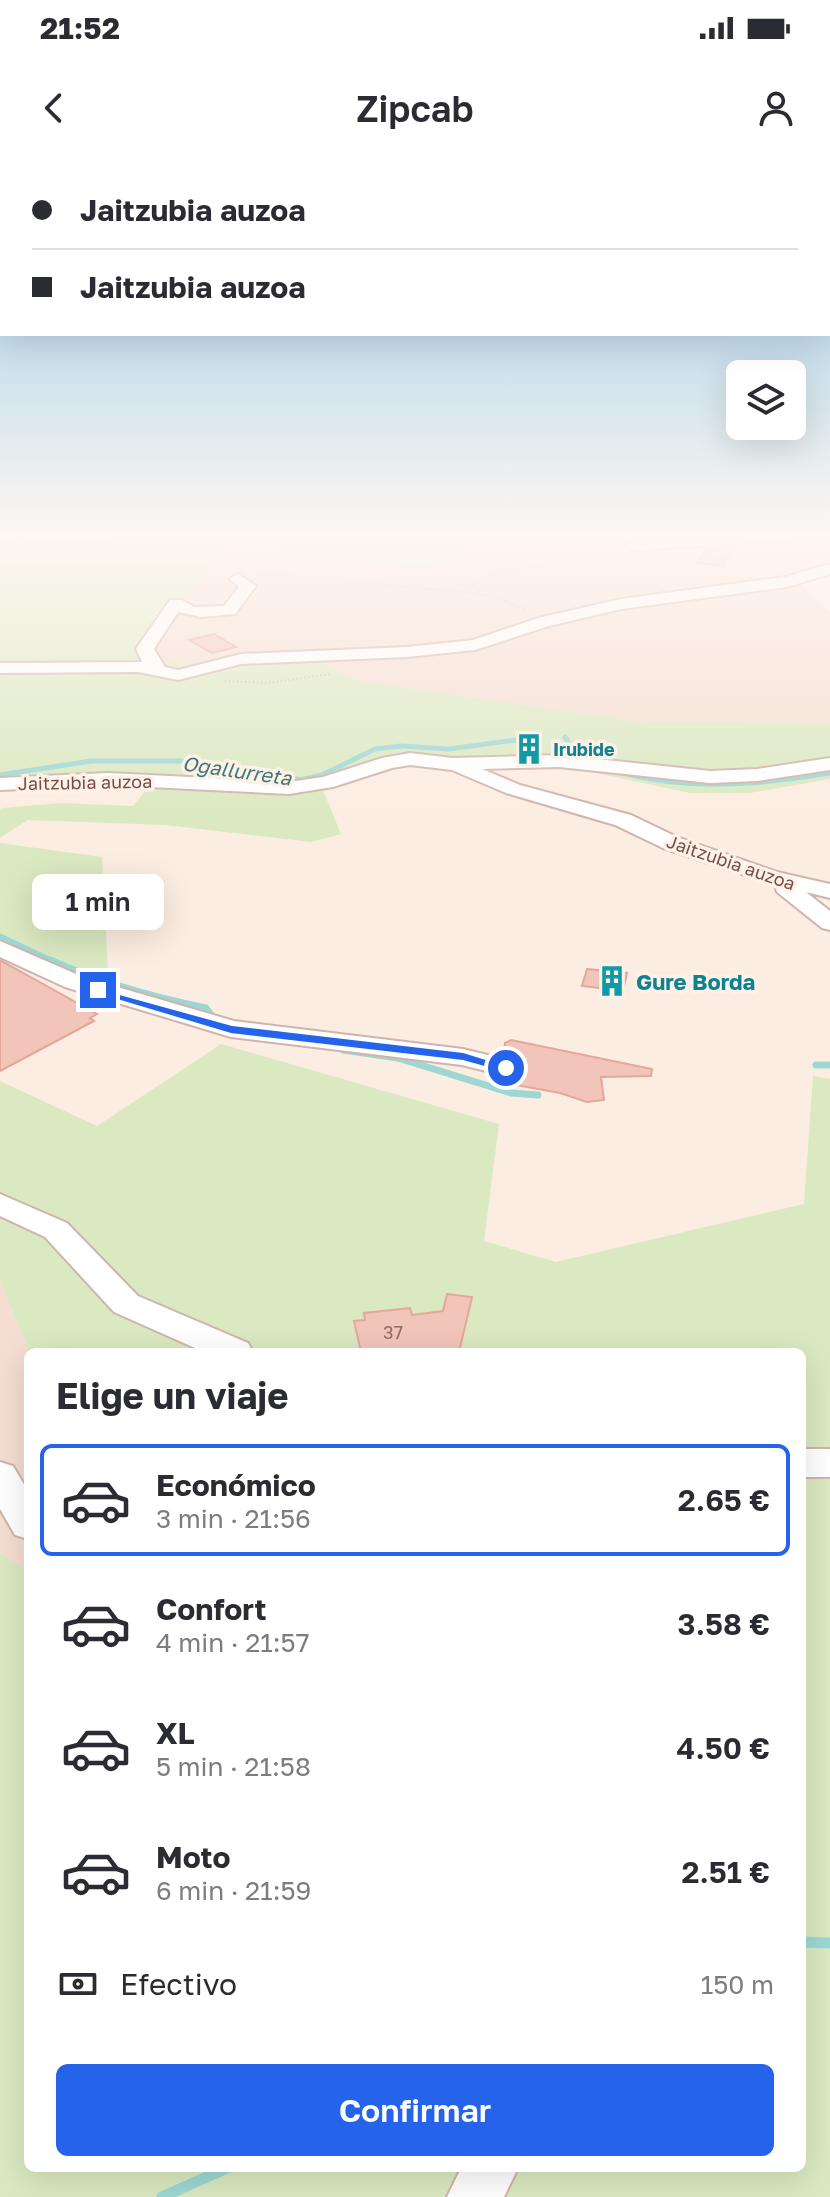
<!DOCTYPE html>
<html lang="es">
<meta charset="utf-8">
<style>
body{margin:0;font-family:"Golos Text",sans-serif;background:#f7f7f7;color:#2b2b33;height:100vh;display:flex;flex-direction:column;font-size:30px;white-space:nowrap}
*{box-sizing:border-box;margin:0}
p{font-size:26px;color:#7c7c81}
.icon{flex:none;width:44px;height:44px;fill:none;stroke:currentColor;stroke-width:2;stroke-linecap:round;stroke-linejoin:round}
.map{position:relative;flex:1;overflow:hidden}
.sheet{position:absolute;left:24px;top:1188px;width:782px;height:824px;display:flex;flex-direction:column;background:#fff;border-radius:12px;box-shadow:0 8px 32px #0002}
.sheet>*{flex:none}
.guide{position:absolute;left:0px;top:0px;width:830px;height:176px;box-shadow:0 8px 32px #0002;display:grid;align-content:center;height:176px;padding:0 32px;background:#fff}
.tools{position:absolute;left:726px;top:200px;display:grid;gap:16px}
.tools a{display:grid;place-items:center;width:80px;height:80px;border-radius:12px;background:#fff;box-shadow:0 8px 32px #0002;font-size:40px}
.end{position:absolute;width:36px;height:36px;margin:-18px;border:10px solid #2563eb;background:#fff;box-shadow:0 0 0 4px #fff}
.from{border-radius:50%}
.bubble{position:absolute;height:56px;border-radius:12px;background:#fff;box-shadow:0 8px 32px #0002;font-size:26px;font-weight:600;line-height:56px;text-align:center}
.guide b{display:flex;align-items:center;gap:28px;height:76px;font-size:30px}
.guide b+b{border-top:2px solid #e1e1e2}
.guide i{width:20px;height:20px;background:#2b2b33}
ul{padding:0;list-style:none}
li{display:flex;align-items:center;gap:24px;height:112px;margin:0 16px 12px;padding:0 16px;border:4px solid transparent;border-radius:12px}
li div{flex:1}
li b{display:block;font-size:30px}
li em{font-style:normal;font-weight:600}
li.active{border-color:#2563eb}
li>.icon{width:72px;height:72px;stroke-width:1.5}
h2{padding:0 32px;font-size:36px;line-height:96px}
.pay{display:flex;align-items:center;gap:20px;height:88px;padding:0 32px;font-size:30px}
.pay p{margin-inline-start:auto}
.action{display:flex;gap:16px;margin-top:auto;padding:16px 32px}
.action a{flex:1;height:92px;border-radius:12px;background:#2563eb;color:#fff;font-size:32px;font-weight:600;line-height:92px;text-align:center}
.status{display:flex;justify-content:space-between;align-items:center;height:56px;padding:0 40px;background:#fff;direction:ltr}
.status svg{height:22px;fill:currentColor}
header{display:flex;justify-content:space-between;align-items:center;height:104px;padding:0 32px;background:#fff;font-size:36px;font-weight:600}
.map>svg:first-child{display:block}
.residential{fill:#f4ddd1}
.green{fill:#dae9c1}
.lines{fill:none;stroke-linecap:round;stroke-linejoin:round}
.stream-far2{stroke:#9dd7d4;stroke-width:5}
.stream-far1{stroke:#9dd7d4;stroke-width:7}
.stream{stroke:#9dd7d4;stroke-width:11}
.building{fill:#f1c5ba;stroke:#e4a79a;stroke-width:2}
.minor-casing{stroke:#cfb4ac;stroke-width:4}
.path{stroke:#d6a89d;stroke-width:2;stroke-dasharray:1 3;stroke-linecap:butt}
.minor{fill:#fff;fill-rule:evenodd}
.route{fill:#2563eb}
.labels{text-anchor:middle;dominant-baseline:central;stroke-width:7;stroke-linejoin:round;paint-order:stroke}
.far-culture-label{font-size:18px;font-weight:bold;fill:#0d838f;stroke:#fff1e8;text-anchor:start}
.far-street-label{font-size:18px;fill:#744f49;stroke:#fff1e8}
.number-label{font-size:18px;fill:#936c65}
.far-water-label{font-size:20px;font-style:italic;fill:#3c7977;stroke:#fff1e8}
.culture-label{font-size:22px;font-weight:bold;fill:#0d838f;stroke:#fff1e8;text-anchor:start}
</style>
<div class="status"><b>21:52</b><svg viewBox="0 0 49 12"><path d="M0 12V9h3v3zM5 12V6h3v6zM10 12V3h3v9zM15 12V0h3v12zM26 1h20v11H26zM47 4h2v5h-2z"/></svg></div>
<header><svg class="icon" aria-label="back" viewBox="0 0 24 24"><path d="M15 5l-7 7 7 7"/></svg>Zipcab<svg class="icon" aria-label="person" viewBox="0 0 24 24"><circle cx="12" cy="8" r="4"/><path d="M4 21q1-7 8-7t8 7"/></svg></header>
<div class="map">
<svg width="830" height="2037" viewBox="0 0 830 2037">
<rect width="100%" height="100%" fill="#fcede2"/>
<!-- residential -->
<path class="residential" d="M517,375L559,387L619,375H830V412L800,423L830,451V563L633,561L356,520L317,500L214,506L131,495L230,384L430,412L474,382Z
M0,1120L29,1192L28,1412L0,1392Z"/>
<!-- green -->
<path class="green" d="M107,375H517L474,382L430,412L230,384L132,495L214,506L317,500L356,520L633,561L830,563V619L750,633H690L559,605L390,604L320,623L341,674L311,682L165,665L28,660L0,678V649L3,648L60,643L133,646L153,621L66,618L0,631V383L111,377Z
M521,375H619L559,387Z
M0,683L102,697L109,829L0,782Z
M221,884L499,964L484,1081L556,1102L804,1044L813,916L830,919V2037H0V1392L28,1412V2008H802V1192H29L0,1120V921L97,966Z"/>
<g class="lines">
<!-- stream-far2 -->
<path class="stream-far2" d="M565,577L573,589L594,601
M619,612C691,631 757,625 830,613
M0,615L91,601H181L254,609L301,620L322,615L375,589L401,586L449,589L516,580
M0,776L55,802"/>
<!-- stream-far1 -->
<path class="stream-far1" d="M50,800C101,823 152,837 206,848L215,860
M343,890L398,898L511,933L538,935
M816,905H830"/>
<!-- stream -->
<path class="stream" d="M802,1782L830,1783
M162,2037L227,2008"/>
</g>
<!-- building -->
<path class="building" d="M735,386L722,406L697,403L707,388Z
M214,474L236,487L212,493L189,480Z
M0,800L97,854L90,858L94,861L0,911Z
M587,809L627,813L623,831L582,826Z
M511,880L652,909L651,916L601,917L604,940L587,942L560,933L500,922V918L517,917L522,910L518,900L503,896L505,883Z
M447,1134L472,1137L459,1192H361L354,1161L365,1160L364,1153L410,1148L412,1155L443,1151Z"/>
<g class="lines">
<defs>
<path id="minor" d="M0,375H13L19,379L12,383L0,382Z
M727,375H803L796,379L635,390L627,385L635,380Z
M830,404V414L787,427L621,449L549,466L475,490L407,497L241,504L178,520L138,512L0,513V503L142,502L136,489L170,440H182L194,447L224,446L239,427L230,419L238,414L256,426L235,454L201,457L178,452L154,489L165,507L178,510L241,494L407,487L473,480L538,458L621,439L785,417Z
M410,593L453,598L559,595L710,611L757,609L830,598V610L757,621L710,623L559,607L482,609L520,625L631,655L679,678L777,712L830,724V738L806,732L830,751V770L822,768L777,732L775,725L663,688L615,665L506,633L452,610L410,605L392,608L333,627L289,634L108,625L0,630V618L108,613L289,622L323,617L382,598Z
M0,781L83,817L234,861L463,889L516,902L520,908L516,914L506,916L462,905L231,877L65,827L0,797Z
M0,1034L67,1063L138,1136L248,1183L253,1192H204L114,1152L45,1077L0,1056Z
M802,1289H830V1317H802Z
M0,1302L13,1306L28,1331V1379L15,1375L0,1349Z
M461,2008H518L504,2037H447Z"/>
</defs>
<!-- minor casing -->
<use href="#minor" class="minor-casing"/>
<!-- path -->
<path class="path" d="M259,413L463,432L497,437L525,450
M463,432L490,414L542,405
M225,521L267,523L331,514"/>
<!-- minor -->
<use href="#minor" class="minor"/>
</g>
<!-- sky -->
<linearGradient id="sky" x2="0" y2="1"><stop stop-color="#94c8e6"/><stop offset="0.57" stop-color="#fef7f2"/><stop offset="1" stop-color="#fef7f2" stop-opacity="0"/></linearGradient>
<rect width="830" height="660" fill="url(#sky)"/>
<!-- route -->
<path class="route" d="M94,828L232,866L463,893L512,908L506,912L463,900L231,873L94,832Z"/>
<!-- icons -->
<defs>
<symbol id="building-bare" viewBox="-9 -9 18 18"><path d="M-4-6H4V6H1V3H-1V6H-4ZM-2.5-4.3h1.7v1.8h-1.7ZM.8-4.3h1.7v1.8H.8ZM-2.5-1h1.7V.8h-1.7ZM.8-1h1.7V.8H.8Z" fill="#0f9aa8" stroke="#fff1e8" stroke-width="2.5" paint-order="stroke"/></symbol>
</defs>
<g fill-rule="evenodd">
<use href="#building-bare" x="507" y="567" width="44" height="44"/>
<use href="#building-bare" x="590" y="799" width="44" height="44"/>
</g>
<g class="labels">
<!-- far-culture labels -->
<g class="far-culture-label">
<text x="553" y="589">Irubide</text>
</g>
<!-- far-street labels -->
<g class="far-street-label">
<text transform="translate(85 622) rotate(-1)">Jaitzubia auzoa</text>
<text transform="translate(731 702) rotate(19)">Jaitzubia auzoa</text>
</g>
<!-- number labels -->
<g class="number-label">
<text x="393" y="1172">37</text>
</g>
<!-- far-water labels -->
<g class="far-water-label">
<text transform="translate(237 610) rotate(8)">Ogallurreta</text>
</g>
<!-- culture labels -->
<g class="culture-label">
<text x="636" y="821">Gure Borda</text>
</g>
</g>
</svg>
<div class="tools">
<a><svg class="icon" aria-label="layers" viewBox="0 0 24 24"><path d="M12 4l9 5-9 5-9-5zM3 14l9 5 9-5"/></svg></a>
</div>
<i class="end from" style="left:506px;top:908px"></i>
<i class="end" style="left:98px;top:830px"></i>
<div class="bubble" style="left:32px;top:714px;width:132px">1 min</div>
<div class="guide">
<b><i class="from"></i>Jaitzubia auzoa</b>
<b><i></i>Jaitzubia auzoa</b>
</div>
<section class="sheet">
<h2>Elige un viaje</h2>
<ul>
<li class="active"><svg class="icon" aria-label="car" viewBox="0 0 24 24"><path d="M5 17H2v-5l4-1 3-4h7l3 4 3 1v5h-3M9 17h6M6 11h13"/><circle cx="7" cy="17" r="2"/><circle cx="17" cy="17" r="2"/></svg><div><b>Económico</b><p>3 min · 21:56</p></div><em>2.65 €</em></li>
<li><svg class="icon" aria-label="car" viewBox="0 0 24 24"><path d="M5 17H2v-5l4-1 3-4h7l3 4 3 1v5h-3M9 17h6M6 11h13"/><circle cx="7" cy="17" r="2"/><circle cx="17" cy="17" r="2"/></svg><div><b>Confort</b><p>4 min · 21:57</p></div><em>3.58 €</em></li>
<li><svg class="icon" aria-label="car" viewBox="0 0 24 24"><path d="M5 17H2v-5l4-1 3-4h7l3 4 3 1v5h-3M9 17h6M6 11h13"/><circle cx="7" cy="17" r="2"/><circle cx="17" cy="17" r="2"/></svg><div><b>XL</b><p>5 min · 21:58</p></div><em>4.50 €</em></li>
<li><svg class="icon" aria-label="car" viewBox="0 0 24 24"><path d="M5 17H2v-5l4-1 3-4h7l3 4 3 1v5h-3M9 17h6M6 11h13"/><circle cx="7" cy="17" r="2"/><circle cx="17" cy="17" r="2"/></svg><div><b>Moto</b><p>6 min · 21:59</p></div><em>2.51 €</em></li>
</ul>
<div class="pay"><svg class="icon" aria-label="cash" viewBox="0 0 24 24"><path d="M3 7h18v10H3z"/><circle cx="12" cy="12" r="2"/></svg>Efectivo<p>150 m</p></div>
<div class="action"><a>Confirmar</a></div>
</section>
</div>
